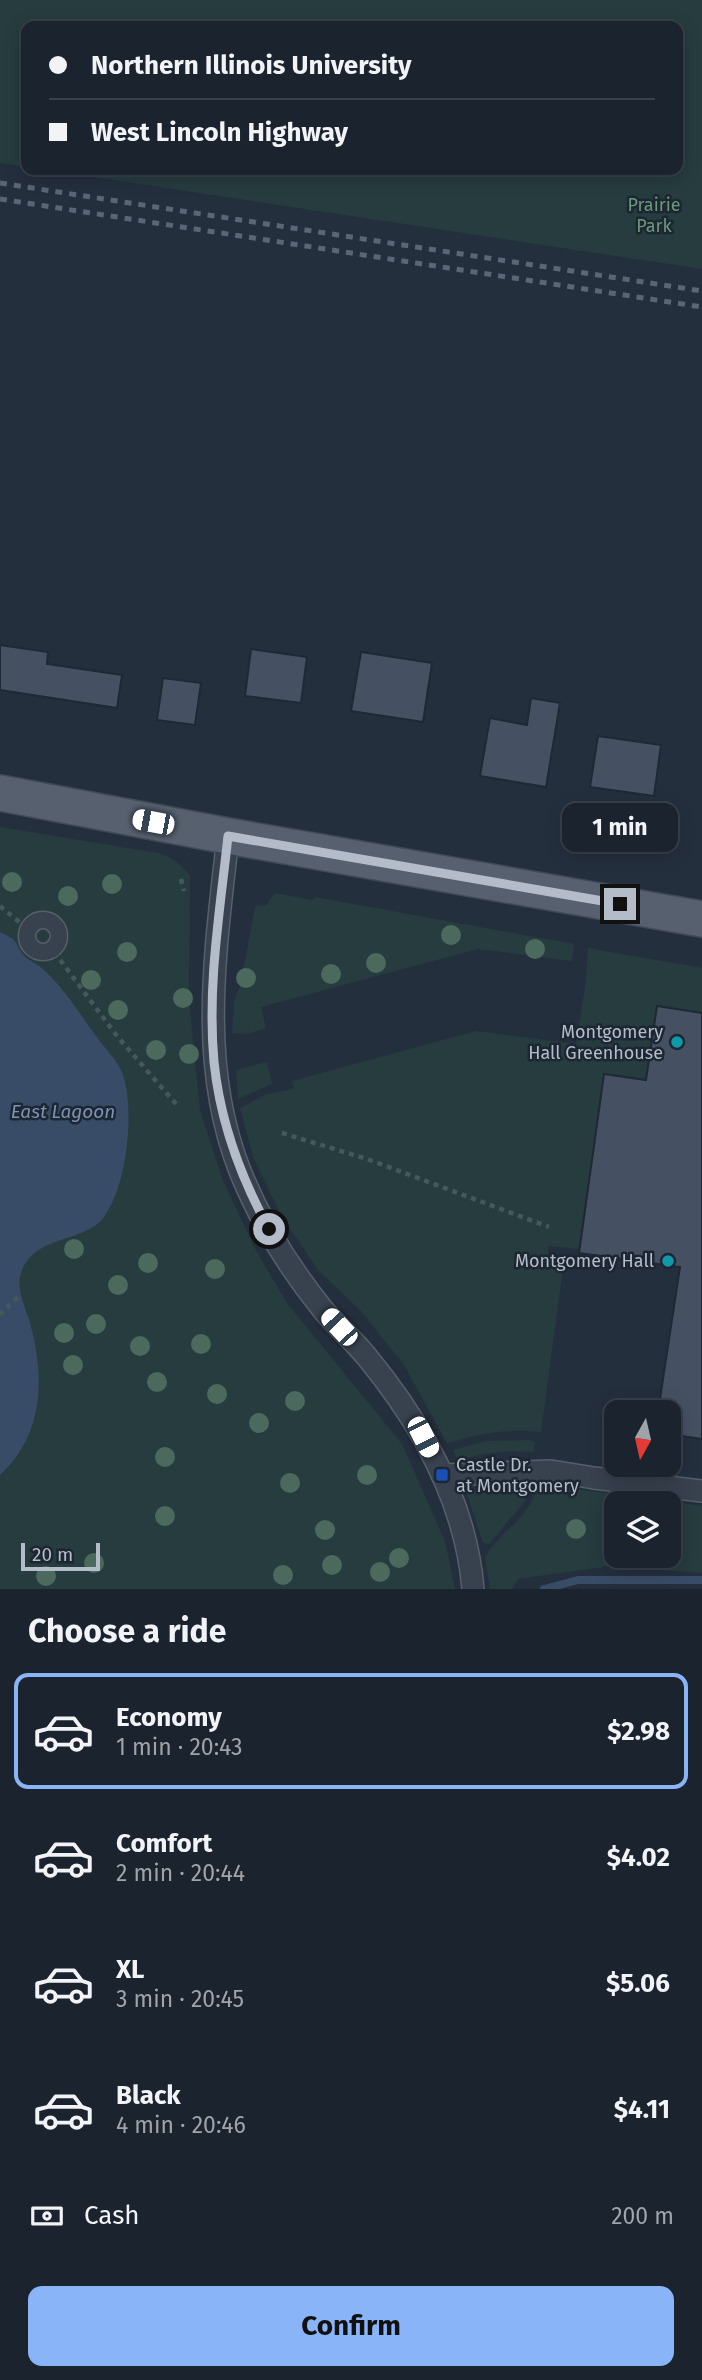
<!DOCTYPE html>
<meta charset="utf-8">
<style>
body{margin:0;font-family:"Fira Sans",sans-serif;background:#242b36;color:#f1f3f6;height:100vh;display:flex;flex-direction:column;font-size:26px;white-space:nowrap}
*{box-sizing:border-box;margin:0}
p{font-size:23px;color:#a0a4aa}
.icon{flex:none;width:38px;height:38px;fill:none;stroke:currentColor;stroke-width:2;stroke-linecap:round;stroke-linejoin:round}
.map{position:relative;height:1589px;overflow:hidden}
.sheet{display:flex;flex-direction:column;background:#1b232e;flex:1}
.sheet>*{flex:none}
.banner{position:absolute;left:21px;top:21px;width:662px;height:154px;border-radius:14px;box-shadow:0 4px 18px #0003,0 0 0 2px #39404a;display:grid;align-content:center;height:154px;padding:0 28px;background:#1b232e}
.needle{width:46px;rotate:188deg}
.controls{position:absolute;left:604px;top:1400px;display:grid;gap:14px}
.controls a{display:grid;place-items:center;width:77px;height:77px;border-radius:14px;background:#1b232e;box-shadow:0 4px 18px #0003,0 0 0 2px #39404a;font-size:35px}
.scale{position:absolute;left:21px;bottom:18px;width:79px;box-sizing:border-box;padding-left:7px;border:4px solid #b4bcc9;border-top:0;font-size:19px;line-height:24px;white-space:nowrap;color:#b4bcc9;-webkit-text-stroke:5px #1d2633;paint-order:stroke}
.end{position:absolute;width:32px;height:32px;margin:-16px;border:9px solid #b4bcc9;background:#111;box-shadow:0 0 0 4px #111}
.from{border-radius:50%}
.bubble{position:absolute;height:49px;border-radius:14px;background:#1b232e;box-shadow:0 4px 18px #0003,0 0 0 2px #39404a;font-size:23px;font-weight:700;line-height:49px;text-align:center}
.car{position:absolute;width:21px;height:42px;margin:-21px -10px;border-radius:9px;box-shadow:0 0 5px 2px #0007;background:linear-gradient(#fff 24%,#345 0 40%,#fff 0 76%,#345 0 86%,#fff 0)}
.banner b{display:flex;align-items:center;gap:24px;height:66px;font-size:26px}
.banner b+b{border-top:2px solid #39404a}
.banner i{width:18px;height:18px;background:#f1f3f6}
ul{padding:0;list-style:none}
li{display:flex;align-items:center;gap:21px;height:116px;margin:0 14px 10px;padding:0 14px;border:4px solid transparent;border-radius:14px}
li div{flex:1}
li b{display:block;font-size:26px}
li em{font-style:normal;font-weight:700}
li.selected{border-color:#8ab4f8}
li>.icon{width:63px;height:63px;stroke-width:1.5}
h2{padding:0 28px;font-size:32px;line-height:84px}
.pay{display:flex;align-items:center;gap:18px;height:77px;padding:0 28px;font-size:26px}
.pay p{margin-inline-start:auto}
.button{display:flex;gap:14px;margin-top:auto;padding:14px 28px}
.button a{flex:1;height:80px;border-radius:14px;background:#8ab4f8;color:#111;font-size:28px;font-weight:700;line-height:80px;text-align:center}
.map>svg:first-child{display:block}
.green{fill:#263c3f;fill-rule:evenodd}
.water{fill:#394c67}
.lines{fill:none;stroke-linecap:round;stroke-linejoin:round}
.stream{stroke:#394c67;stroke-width:8}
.building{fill:#455162;stroke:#1f2835;stroke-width:2}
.pedestrian-casing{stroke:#565f6c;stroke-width:19}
.minor-casing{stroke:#565f6c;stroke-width:24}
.primary-casing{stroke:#414a57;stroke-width:38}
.path{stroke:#44595c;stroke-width:4.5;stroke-dasharray:5 5;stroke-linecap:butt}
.pedestrian{stroke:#38414e;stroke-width:16}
.minor{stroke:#38414e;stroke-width:21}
.primary{stroke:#56606e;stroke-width:35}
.rail{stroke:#5a6575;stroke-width:5;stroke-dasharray:7 7;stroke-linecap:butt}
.tree{fill:#4b6a5d}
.route{stroke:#b4bcc9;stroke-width:9}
.culture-dot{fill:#0f9aa8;stroke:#1d2633;stroke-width:2.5}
.transit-dot{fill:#1a4fb4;stroke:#1d2633;stroke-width:2.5}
.labels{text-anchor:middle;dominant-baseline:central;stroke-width:5;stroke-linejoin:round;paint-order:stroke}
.park-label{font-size:18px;fill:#6b9a76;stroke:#1d2633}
.poi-label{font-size:18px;fill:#b4bcc9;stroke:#1d2633;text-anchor:end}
.water-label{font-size:19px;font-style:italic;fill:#7c92b1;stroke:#1d2633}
</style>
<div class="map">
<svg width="702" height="1589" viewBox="0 0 702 1589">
<rect width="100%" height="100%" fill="#242f3e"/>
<!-- green -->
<path class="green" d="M0,0H702V269L47,170H677V26H26V167L0,163Z
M0,827L157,853C172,857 180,863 190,876L189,1001L200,1110L222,1178L254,1247L287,1303L402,1444L445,1541L455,1589H0Z
M275,893L313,900L315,897L574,944L572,961L478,949L261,1007L266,1028L248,1034L232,1033L234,1002L241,983L255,906L266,905Z
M588,948L702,968V1013L657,1006L646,1080L604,1074L579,1249L548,1246V1259L550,1264L563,1268L541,1432C505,1428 481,1434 447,1443L404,1365L360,1310L318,1270L281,1215L253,1157L240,1108L267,1094L294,1089L292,1081L476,1031L576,1044L585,988Z
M267,1062L272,1084L238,1099L236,1070Z
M530,1440L535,1443L533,1452C506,1450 483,1453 458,1460L453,1450L486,1441Z
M512,1482L530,1483L525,1501L489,1544L483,1543L466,1491Z
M537,1484L702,1506V1573L610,1566L518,1579L512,1589H490L485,1557C501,1529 532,1518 537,1484ZM616,1503H668V1556H616Z"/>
<!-- water -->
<path class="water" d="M0,932C4,934 11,937 14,940C18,945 20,952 25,957C30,961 34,962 39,966C63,985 80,1015 99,1040C107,1051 119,1062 123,1075C135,1111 127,1188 103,1218C83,1244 30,1234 20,1277C17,1292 26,1308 30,1323C45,1378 44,1434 0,1475Z"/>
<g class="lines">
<!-- stream -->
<path class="stream" d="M544,1589L578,1580H702"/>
</g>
<!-- building -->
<path class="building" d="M0,645L48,652L47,664L122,675L117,708L0,690Z
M251,649L307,657L301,703L245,696Z
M361,652L432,663L423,722L351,711Z
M163,678L201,683L195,725L157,720Z
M531,698L560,703L546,787L480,776L490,718L527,725Z
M598,736L661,745L654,796L590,787Z
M657,1006L702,1013V1439L668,1434V1412H658L680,1267L579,1253L604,1074L646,1080Z"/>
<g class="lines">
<defs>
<path id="pedestrian" d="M27 936a16 16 0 1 1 32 0a16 16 0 1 1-32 0Z"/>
<path id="minor" d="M228,836C216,948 197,1062 240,1171C260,1221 290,1269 324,1311C338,1327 354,1341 367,1357C422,1424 466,1502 473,1589
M442,1475L551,1471L594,1478L702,1491"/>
<path id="primary" d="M0,793L228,836L702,919"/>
</defs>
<!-- pedestrian casing -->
<use href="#pedestrian" class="pedestrian-casing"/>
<!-- minor casing -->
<use href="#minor" class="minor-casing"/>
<!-- primary casing -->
<use href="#primary" class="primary-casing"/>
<!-- path -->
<path class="path" d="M181,879L184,891
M0,906L29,930C26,946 38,956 52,949L117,1036L176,1104
M282,1133L367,1159L549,1227
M0,1315L21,1294"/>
<!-- pedestrian -->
<use href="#pedestrian" class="pedestrian"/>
<!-- minor -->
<use href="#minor" class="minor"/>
<!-- primary -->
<use href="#primary" class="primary"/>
<!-- rail -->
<path class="rail" d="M0,183L702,291
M0,199L702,307"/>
</g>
<!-- trees -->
<g class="tree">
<circle cx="12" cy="882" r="10"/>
<circle cx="112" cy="884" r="10"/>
<circle cx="68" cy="896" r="10"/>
<circle cx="451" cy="935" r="10"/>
<circle cx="535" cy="949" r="10"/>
<circle cx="127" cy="952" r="10"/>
<circle cx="376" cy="963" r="10"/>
<circle cx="331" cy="974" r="10"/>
<circle cx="246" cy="978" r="10"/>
<circle cx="91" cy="980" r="10"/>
<circle cx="183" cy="998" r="10"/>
<circle cx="118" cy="1010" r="10"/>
<circle cx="156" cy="1050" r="10"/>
<circle cx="189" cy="1054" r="10"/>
<circle cx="74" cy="1249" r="10"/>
<circle cx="148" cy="1263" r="10"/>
<circle cx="215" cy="1269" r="10"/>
<circle cx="118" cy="1285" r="10"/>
<circle cx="96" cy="1324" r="10"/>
<circle cx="64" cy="1333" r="10"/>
<circle cx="201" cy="1344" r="10"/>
<circle cx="140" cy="1346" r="10"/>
<circle cx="73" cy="1365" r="10"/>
<circle cx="157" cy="1382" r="10"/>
<circle cx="217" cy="1394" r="10"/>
<circle cx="295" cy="1401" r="10"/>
<circle cx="259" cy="1423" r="10"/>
<circle cx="165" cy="1457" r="10"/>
<circle cx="367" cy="1475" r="10"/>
<circle cx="290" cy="1483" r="10"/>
<circle cx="165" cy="1516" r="10"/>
<circle cx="576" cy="1529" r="10"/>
<circle cx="325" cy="1530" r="10"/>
<circle cx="399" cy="1558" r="10"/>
<circle cx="94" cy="1563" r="10"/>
<circle cx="332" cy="1565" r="10"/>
<circle cx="380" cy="1572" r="10"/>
<circle cx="283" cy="1575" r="10"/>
<circle cx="46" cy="1576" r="10"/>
</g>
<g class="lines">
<!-- route -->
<path class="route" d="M269,1229C241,1178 220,1120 214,1062C207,986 220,911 228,836L620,904"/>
</g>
<!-- markers -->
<g class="culture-dot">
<circle cx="677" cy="1042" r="7"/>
<circle cx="668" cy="1261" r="7"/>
</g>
<rect class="transit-dot" x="435" y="1468" width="14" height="14" rx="3.5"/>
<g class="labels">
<!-- park labels -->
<g class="park-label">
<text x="654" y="205">Prairie<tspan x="654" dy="21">Park</tspan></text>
</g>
<!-- poi labels -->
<g class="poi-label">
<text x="663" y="1032">Montgomery<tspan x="663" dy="21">Hall Greenhouse</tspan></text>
<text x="654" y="1261">Montgomery Hall</text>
<text x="456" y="1465" text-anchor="start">Castle Dr.<tspan x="456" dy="21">at Montgomery</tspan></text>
</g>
<!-- water labels -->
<g class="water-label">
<text x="63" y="1111">East Lagoon</text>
</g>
</g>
</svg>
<div class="controls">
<a><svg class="needle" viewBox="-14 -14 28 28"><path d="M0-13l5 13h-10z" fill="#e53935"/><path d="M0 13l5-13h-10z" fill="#a0a4aa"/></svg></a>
<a><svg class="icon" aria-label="layers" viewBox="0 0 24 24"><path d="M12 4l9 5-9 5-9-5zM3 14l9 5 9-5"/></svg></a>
</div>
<div class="scale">20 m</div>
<i class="end from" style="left:269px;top:1229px"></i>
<i class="end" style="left:620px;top:904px"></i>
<div class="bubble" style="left:562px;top:803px;width:116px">1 min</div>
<i class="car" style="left:153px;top:822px;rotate:281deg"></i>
<i class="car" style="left:339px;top:1327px;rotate:317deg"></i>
<i class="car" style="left:423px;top:1437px;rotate:153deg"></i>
<div class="banner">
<b><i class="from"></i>Northern Illinois University</b>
<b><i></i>West Lincoln Highway</b>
</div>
</div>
<section class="sheet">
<h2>Choose a ride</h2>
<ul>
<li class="selected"><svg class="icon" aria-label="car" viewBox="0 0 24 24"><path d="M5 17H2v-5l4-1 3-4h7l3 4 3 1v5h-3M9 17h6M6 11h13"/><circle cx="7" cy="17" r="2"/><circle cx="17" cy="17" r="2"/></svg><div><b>Economy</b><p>1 min · 20:43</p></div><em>$2.98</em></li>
<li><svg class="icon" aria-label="car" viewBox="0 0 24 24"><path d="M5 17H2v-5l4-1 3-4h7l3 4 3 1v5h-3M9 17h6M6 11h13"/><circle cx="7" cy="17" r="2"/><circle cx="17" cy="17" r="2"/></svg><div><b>Comfort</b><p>2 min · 20:44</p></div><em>$4.02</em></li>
<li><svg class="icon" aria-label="car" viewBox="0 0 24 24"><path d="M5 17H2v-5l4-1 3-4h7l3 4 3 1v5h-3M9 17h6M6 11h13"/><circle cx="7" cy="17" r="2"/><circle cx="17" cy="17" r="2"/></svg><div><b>XL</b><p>3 min · 20:45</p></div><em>$5.06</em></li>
<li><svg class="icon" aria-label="car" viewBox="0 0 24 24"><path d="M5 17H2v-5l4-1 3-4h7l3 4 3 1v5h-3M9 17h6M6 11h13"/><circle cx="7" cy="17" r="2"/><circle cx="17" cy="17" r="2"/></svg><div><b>Black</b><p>4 min · 20:46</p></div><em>$4.11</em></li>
</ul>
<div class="pay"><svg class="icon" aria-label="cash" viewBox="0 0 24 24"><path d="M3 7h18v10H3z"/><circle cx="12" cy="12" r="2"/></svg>Cash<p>200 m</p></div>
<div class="button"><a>Confirm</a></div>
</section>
